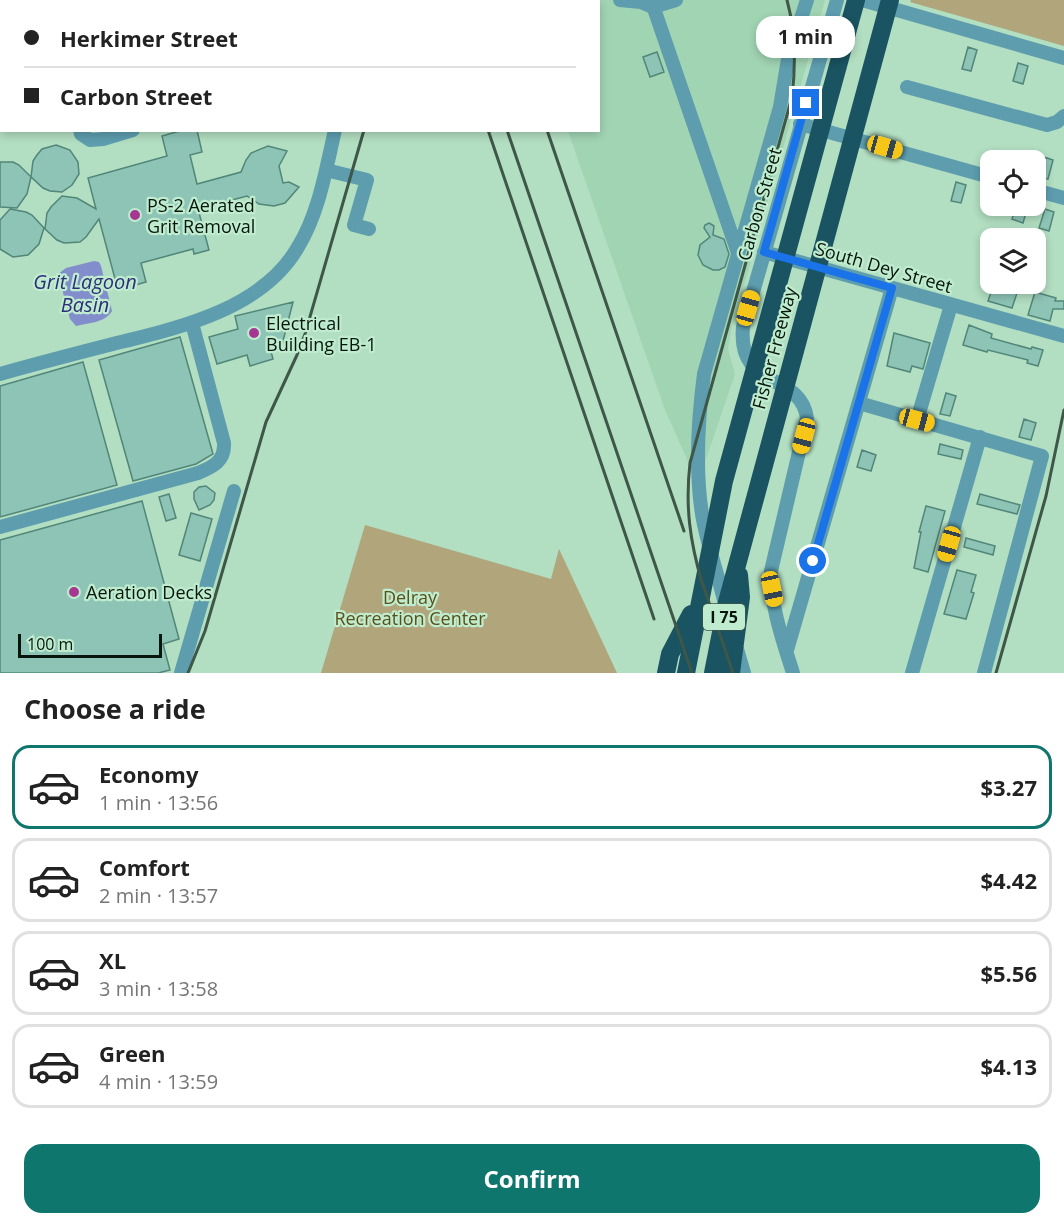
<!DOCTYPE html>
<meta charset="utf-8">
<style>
body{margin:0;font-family:"Open Sans",sans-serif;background:#f6f6f6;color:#222;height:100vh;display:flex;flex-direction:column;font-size:22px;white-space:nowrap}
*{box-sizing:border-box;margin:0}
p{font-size:20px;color:#767676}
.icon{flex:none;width:33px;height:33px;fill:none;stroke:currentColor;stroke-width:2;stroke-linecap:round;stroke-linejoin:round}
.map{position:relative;height:673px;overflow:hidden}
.sheet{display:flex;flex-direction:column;background:#fff;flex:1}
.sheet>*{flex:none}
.banner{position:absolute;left:0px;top:0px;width:600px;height:132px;box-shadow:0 3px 9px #0003;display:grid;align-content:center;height:132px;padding:0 24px;background:#fff}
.tools{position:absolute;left:980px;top:150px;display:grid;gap:12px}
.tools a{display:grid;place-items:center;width:66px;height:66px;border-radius:12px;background:#fff;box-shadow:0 3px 9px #0003;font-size:30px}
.scale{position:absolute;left:18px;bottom:15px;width:144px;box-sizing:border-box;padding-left:6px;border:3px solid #06160d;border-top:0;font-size:16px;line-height:21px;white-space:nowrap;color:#06160d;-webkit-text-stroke:4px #bfecce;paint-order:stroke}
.end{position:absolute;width:27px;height:27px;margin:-14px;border:8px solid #1a73e8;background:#fff;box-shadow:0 0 0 3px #fff}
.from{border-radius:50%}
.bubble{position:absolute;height:42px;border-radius:18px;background:#fff;box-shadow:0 3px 9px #0003;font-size:20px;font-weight:700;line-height:42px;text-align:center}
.car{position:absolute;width:18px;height:36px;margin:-18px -9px;border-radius:8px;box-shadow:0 0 4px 2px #0007;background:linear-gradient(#f5c518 24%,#345 0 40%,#f5c518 0 76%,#345 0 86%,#f5c518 0)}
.banner b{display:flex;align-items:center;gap:21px;height:57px;font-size:22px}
.banner b+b{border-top:2px solid #e0e0e0}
.banner i{width:15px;height:15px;background:#222}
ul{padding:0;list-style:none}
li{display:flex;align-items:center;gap:18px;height:84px;margin:0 12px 9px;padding:0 12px;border:3px solid #e0e0e0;border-radius:18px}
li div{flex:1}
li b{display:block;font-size:22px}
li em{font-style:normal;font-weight:700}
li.current{border-color:#0f766e}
li>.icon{width:54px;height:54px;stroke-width:1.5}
h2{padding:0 24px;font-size:27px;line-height:72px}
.primary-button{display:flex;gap:12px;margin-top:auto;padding:12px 24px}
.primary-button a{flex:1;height:69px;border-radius:18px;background:#0f766e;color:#fff;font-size:24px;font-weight:700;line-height:69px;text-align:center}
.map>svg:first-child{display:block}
.built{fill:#a1d4b3}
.green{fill:#b0a57b}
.water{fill:#828dcc}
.building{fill:#8dc4b5;stroke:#518679;stroke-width:1.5}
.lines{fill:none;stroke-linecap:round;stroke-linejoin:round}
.minor{stroke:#5d9dae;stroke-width:14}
.highway{stroke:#1a5361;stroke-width:18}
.rail{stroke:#3e5748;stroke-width:3}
.route{stroke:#1a73e8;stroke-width:8}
.poi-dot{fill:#a73692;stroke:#bfecce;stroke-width:2}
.labels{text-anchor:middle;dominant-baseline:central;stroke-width:4.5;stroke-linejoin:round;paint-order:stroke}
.shield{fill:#bfecce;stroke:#3e5647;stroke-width:1.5}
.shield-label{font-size:16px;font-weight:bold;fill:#06160d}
.street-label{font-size:18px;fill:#06160d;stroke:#bfecce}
.poi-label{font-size:18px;fill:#06160d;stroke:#bfecce;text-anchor:start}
.park-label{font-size:18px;fill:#5b4f17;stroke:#bfecce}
.water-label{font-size:20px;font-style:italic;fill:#2c2e79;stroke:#bfecce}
</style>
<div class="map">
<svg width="1064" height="673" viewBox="0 0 1064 673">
<rect width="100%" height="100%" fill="#b2dec1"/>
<!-- built -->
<path class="built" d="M522,0H825L731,331L728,349L735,374L705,462L695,477L665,410L568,131L598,130V2Z"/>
<!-- green -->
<path class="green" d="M911,0H1064V46L910,2Z
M365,525L551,579L559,549L617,673H321Z"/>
<!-- water -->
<path class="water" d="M94,261L99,262L101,266L112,311C105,323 88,323 76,326L70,319L58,274L66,268Z"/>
<!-- building -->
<path class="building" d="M968,47L977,50L971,71L962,69Z
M657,52L664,72L650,77L643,57Z
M1018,63L1028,66L1023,84L1013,81Z
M183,130H197L202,152L190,155L197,184L241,172L246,160L251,153L268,146L287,151L279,166L283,183L289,182L299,187L285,203L274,206L259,204L247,196L198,209L209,250L194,254L193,249L141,263L146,282L118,290L99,219L86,237L80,242L64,243L57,240L45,229L47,213L51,207L62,196L77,198L96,209L88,178L167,156L162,136Z
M56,145L70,150L78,162L79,174L72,185L62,192L50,191L43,188L31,177L27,194L17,208L0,207V162H13L19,165L31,177L33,161L37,155L42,149Z
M1044,157L1053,160L1048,179L1039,177Z
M956,182L966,185L961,203L951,201Z
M1016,206H1028L1023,223L1012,219Z
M10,209L26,212L32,215L44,228L39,244L28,255L13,257L0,249V220Z
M1045,209L1054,212L1049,231L1039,228Z
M709,223L714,226L713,235L724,239L729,254L725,267L719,270H713L703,265L698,255L700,245L710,237L704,228L705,225Z
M994,284L1007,288L1009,284L1019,287L1012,308L988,301Z
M1035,292L1056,298L1055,301H1064V309H1053L1050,321L1028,315Z
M293,302L282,345L270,348L273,359L250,366L247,355L217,364L209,337L238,329L235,316Z
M969,325L992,334L991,338L1031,349L1032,347L1043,350L1038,366L1027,363L1028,360L988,350L987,352L963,345Z
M894,333L930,343L923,369L912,366L910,372L887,366Z
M180,337L213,454L196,464L133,481L99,360Z
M83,362L117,485L0,517V386Z
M946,393L956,396L950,416L940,414Z
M1024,419L1036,423L1031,440L1019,437Z
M940,444L963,450L961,459L938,454Z
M862,450L876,455L871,471L857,467Z
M206,486L215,493L214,500L210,505L199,510L194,499V492L199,487Z
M169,494L176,518L166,521L159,497Z
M980,494L1020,505L1017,514L977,504Z
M142,501L179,639L163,644L170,670L158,673H0V540Z
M926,506L945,511L928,572L914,568L921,532H919Z
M191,513L212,519L200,561L179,555Z
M966,538L995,546L993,555L964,547Z
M957,570L976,575L971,592L974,593L966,619L944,614Z"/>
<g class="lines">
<!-- minor -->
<path class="minor" d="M620,0L641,2L653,7L676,0
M651,0L738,253
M862,0L1064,58
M350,2L356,0
M907,87L1047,125L1057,122L1064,116
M0,102L2,101
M800,124L990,177
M80,130L81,134L90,140L103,139L133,130
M326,170L367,180L354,225L369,229
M1035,190L1064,198
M764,252L1064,336
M0,374C35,364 70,355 105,346C172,329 261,312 298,247C319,213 326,169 335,130
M859,403L1042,456L984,673
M917,420L951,305
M0,527L198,473C213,467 225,461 224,443L192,323
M725,604C718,575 707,544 702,514C695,469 698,419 704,374L780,107L788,59L807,0
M737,649L744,673
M787,650L892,288
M181,673L234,491
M793,673C783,641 770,605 771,571L807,418C800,371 737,391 743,327L837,0
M912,673L980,437"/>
<!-- highway -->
<path class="highway" d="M666,673L670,654L691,614
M686,673L724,481L856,0
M713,673L727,602L890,0
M731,673L741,597L739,575"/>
<!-- rail -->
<path class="rail" d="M387,0V2
M443,0L444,2
M468,0L469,2
M503,0V2
M488,130L654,619
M507,130L692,673
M547,130L684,531
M700,576L733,673
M702,583C690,541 685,507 690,463L792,97C796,64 796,33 787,0
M188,673L205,631L266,422L297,355L305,334L364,130
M996,673L1046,496L1064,410"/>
</g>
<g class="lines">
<!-- route -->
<path class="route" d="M806,103L764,252L892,288L813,561"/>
</g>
<!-- markers -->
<g class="poi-dot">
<circle cx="135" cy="215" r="6"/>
<circle cx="254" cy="333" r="6"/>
<circle cx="74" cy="592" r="6"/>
</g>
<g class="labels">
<!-- shield labels -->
<rect class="shield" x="703" y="604" width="42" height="26" rx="4.5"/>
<g class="shield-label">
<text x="724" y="617">I 75</text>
</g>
<!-- street labels -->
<g class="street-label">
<text transform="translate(759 204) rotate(-74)">Carbon Street</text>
<text transform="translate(884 267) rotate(16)">South Dey Street</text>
<text transform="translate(774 348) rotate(-75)">Fisher Freeway</text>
</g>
<!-- poi labels -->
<g class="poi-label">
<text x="147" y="205">PS-2 Aerated<tspan x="147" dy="21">Grit Removal</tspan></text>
<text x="266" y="323">Electrical<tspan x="266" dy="21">Building EB-1</tspan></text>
<text x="86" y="592">Aeration Decks</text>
</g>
<!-- park labels -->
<g class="park-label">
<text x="410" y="597">Delray<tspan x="410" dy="21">Recreation Center</tspan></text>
</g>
<!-- water labels -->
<g class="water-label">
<text x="85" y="281">Grit Lagoon<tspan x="85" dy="23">Basin</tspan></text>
</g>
</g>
</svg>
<div class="tools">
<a><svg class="icon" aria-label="locate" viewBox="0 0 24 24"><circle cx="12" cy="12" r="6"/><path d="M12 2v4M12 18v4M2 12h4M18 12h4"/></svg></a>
<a><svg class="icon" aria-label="layers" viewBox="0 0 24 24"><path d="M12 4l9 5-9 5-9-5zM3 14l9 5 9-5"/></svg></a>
</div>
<div class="scale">100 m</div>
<i class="end from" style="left:813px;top:561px"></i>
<i class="end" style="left:806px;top:103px"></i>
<div class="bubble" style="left:756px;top:16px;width:99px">1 min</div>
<i class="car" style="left:885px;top:147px;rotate:106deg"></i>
<i class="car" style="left:748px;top:308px;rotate:16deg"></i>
<i class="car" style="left:917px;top:420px;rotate:105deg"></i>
<i class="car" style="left:804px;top:436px;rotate:195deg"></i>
<i class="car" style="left:949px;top:544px;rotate:196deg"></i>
<i class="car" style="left:772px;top:589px;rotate:168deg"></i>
<div class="banner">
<b><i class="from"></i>Herkimer Street</b>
<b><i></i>Carbon Street</b>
</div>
</div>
<section class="sheet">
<h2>Choose a ride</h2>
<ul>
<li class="current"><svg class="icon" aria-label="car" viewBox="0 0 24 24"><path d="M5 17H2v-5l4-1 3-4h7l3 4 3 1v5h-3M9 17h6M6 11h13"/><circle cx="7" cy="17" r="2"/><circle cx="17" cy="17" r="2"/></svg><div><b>Economy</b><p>1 min · 13:56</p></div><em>$3.27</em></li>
<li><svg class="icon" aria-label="car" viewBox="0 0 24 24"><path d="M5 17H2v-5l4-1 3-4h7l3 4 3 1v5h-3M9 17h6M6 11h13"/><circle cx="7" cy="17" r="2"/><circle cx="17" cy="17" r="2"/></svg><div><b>Comfort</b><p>2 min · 13:57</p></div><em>$4.42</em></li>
<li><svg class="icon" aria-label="car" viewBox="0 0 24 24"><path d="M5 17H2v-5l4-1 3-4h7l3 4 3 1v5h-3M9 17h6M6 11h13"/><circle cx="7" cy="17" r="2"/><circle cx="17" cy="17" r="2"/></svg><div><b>XL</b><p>3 min · 13:58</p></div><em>$5.56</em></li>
<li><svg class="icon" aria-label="car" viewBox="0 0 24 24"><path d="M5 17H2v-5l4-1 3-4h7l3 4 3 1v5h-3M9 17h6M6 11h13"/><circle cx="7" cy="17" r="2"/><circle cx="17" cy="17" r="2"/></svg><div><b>Green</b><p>4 min · 13:59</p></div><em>$4.13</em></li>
</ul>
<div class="primary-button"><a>Confirm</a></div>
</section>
